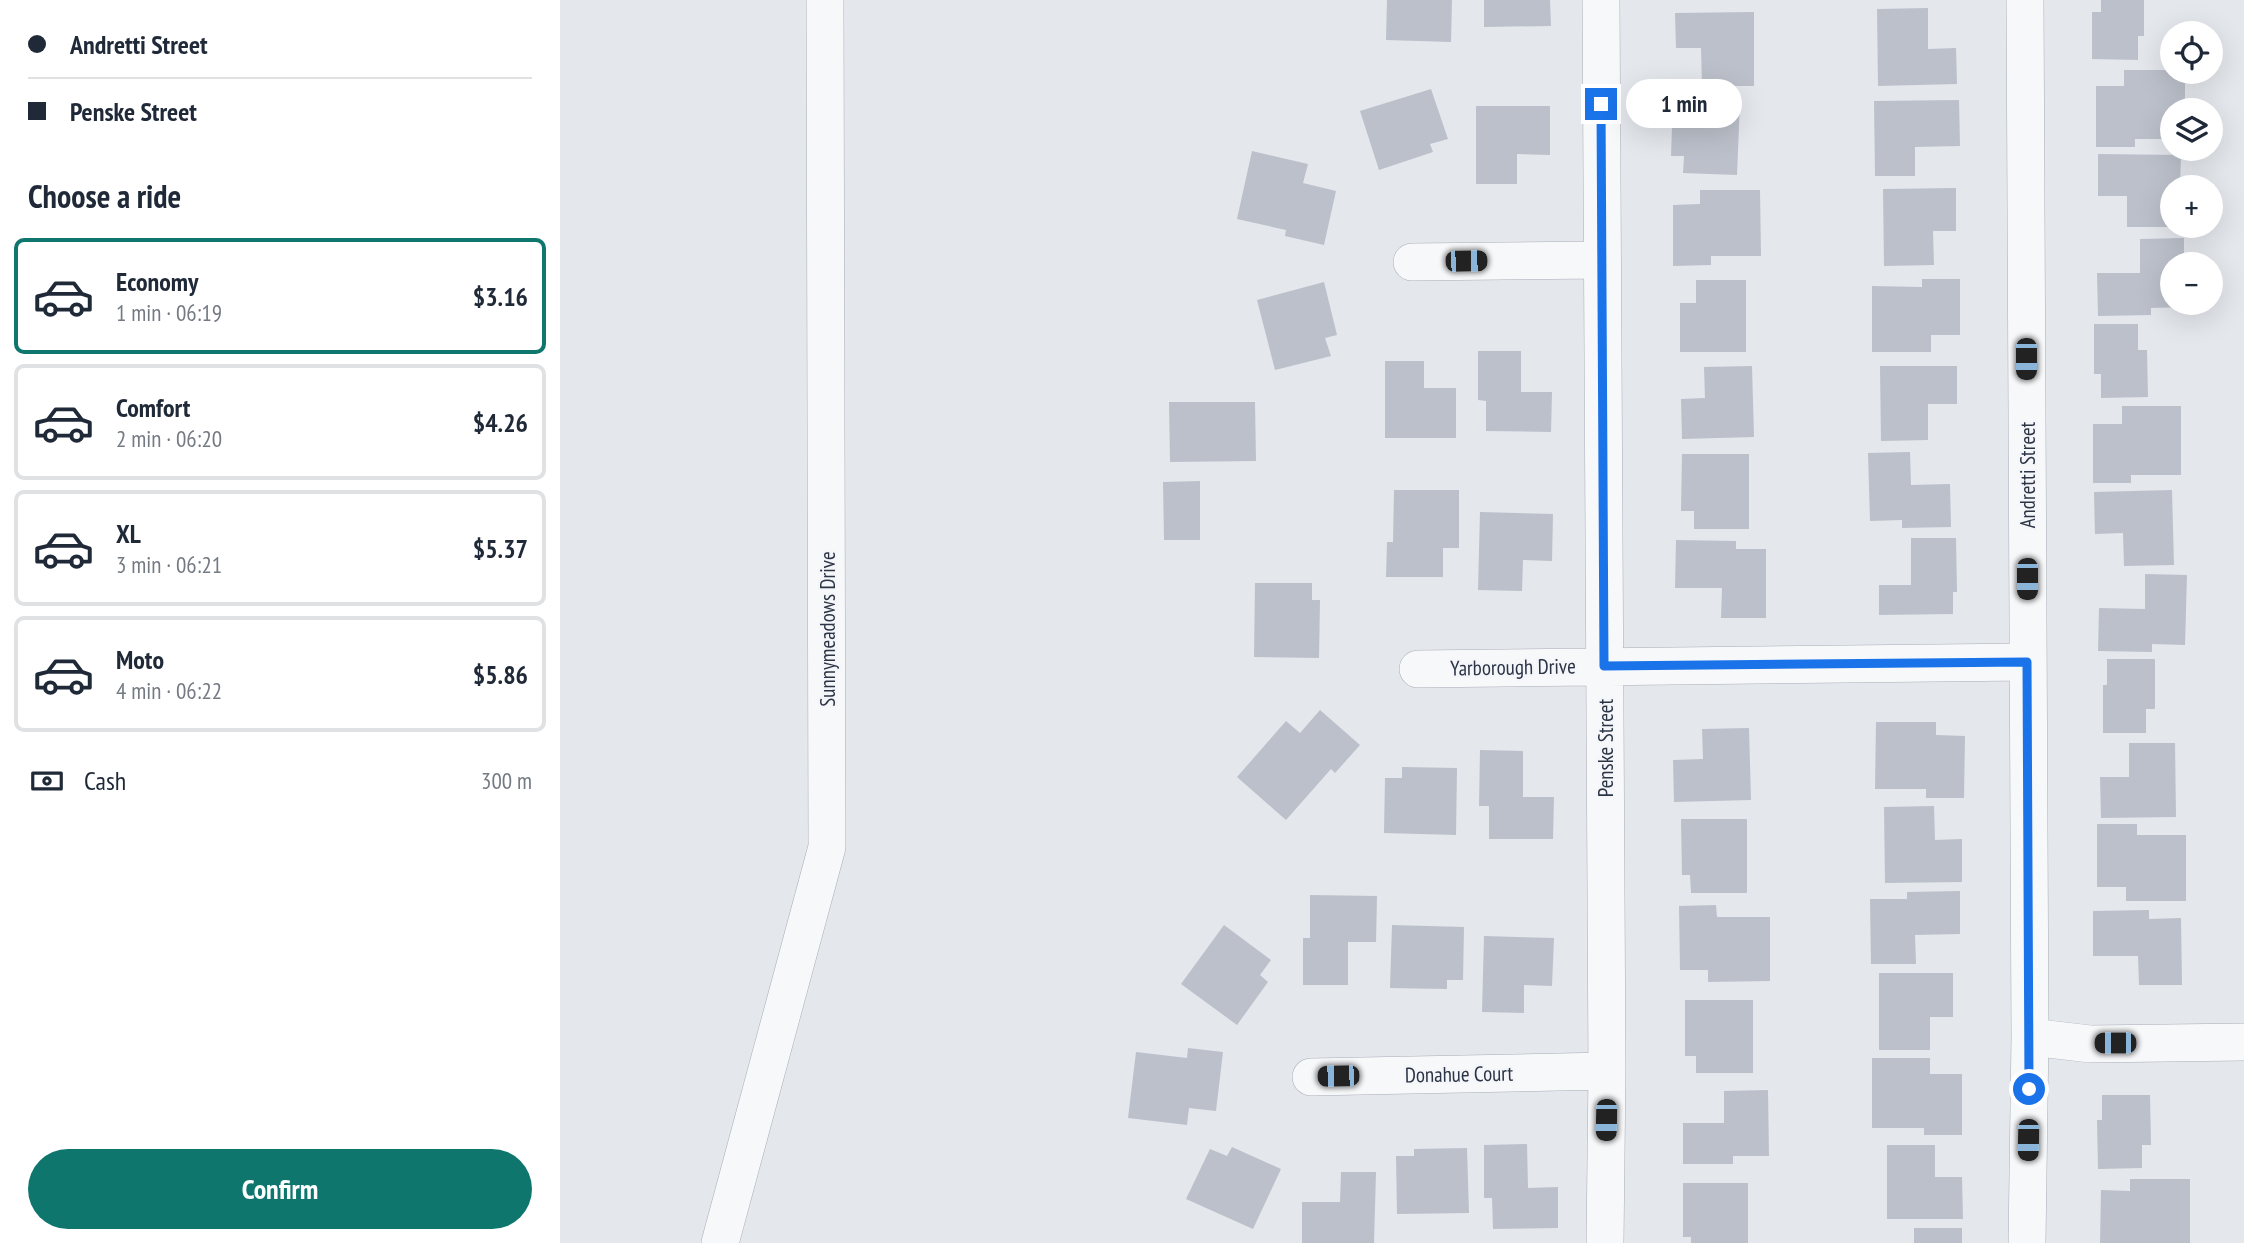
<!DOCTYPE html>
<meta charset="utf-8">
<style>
body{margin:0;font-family:"PT Sans Narrow",sans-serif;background:#f2f2f3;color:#1f2937;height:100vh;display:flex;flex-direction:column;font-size:26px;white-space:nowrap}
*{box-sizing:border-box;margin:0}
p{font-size:23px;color:#747a83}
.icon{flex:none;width:38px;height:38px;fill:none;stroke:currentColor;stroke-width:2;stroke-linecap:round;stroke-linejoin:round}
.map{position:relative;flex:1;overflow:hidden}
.details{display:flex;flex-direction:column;background:#fff;width:560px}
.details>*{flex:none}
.guide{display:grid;align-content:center;height:154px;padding:0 28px;background:#fff}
.fabs{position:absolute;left:1600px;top:21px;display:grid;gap:14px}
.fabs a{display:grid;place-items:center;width:63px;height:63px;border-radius:50%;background:#fff;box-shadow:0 7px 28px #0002;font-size:35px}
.end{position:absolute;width:32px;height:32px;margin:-16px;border:9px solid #1a73e8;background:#fff;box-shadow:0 0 0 4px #fff}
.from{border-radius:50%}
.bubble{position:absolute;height:49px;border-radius:24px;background:#fff;box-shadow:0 7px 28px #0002;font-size:23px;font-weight:800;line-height:49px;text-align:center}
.car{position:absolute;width:21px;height:42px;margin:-21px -10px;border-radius:9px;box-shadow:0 0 5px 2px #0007;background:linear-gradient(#222 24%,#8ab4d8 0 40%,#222 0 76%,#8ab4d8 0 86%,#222 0)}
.guide b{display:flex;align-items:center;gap:24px;height:66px;font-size:26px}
.guide b+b{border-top:2px solid #e0e1e3}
.guide i{width:18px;height:18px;background:#1f2937}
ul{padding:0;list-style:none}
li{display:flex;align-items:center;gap:21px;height:116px;margin:0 14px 10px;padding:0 14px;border:4px solid #e0e1e3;border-radius:10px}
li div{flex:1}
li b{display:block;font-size:26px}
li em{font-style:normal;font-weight:800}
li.active{border-color:#0f766e}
li>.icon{width:63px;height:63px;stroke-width:1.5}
h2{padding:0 28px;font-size:32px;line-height:84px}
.pay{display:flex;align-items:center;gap:18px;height:77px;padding:0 28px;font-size:26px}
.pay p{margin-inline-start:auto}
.action{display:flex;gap:14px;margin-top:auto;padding:14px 28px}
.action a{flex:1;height:80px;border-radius:42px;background:#0f766e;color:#fff;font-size:28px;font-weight:800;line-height:80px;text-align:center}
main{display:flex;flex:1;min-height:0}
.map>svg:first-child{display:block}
.building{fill:#bbc0ca}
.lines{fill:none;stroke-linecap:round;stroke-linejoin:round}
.minor-casing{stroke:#a9aeb7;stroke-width:38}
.minor{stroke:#f7f8fa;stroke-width:37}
.route{stroke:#1a73e8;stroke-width:9}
.labels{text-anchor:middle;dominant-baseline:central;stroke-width:5;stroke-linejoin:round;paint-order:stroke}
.street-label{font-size:21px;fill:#2b3445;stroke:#f4f6f9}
</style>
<main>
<section class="details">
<div class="guide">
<b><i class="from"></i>Andretti Street</b>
<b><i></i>Penske Street</b>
</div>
<h2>Choose a ride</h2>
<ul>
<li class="active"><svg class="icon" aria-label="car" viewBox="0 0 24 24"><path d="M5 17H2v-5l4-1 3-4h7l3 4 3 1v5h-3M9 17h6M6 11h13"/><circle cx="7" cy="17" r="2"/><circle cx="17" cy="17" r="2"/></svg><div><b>Economy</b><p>1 min · 06:19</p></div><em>$3.16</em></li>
<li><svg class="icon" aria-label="car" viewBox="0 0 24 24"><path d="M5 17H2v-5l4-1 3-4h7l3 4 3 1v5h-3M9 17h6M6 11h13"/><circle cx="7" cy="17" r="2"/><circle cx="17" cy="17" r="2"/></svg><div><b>Comfort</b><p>2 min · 06:20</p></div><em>$4.26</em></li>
<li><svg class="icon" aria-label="car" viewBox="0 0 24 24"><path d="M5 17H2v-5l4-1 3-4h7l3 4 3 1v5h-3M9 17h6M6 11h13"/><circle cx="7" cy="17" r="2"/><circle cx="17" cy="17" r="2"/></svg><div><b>XL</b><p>3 min · 06:21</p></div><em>$5.37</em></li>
<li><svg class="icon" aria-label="car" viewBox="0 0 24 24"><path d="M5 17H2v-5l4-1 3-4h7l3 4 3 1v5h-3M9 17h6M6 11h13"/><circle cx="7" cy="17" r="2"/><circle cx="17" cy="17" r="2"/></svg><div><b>Moto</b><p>4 min · 06:22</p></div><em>$5.86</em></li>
</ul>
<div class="pay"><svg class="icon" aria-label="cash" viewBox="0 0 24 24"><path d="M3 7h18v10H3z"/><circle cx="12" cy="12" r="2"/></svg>Cash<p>300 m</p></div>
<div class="action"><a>Confirm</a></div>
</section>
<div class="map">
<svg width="1684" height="1243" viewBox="0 0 1684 1243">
<rect width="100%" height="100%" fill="#e4e7ec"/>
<!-- building -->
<path class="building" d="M827,0H892L891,42L826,40Z
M924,0H990L991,26L924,27Z
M1541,0H1584V36H1578V60L1532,59V12H1541Z
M1368,8V49L1396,48L1397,84L1318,86L1317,9Z
M1194,12V86H1142L1141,48H1116L1115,13Z
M1564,70H1612V72H1625V110H1612V139H1575V147H1536V86H1564Z
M871,89L888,139L870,144L873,152L819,170L800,111Z
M1113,99L1180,101L1177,175L1123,173L1124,156H1111Z
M1399,100L1400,146L1355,147V176H1315L1314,101Z
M916,106H990V155L957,154V184H916Z
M692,151L748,164L743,183L776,191L764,245L725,236L726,230L677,219Z
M1538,154L1621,155L1620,187H1612V227H1567V196H1538Z
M1396,188V231H1373L1374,265L1324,266L1323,189Z
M1140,190H1200L1201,256H1151V265L1113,266V205L1140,204Z
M1624,238V264H1612V303H1625V307L1591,308V315L1538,316L1537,273H1580V239Z
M1362,279H1400V335H1371V352H1312V286L1362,287Z
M1136,280H1186V352H1120V303H1136Z
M764,282L777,335L765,338L771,356L715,370L697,300Z
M1534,324H1578V350H1587L1588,397L1541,398V374H1534Z
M918,351H961V392H992L991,432L926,431V401L918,400Z
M825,361H864V388H896V438H825Z
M1192,366L1194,437L1122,439L1121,399L1145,398L1144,367Z
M1320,366H1397V404H1368V440L1321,441Z
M609,402H695L696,461L610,462Z
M1562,406H1621V475H1571V483H1533V424H1562Z
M1350,452L1351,485L1390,484L1391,527L1342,528V520L1310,521L1308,453Z
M1122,454H1189V529H1134V511H1121Z
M640,481V540H604L603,482Z
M834,490H899V548H883V577H826L827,542H833Z
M1612,490L1614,565L1564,566L1563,533L1535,534L1534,492Z
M920,512L993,514L992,561L963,560L962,591L918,590Z
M1351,538H1396L1397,592H1393V614L1319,615V585H1351Z
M1116,540L1176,541V549H1206V618H1161L1162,588H1115Z
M1585,574L1627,575L1625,645L1592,644V652L1538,651L1539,608L1585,609Z
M695,583H752V600H760L759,658L694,657Z
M1547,659H1595V709H1586V733H1543V685H1547Z
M760,710L800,745L775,773L771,769L726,820L677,777L726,721L740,733Z
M1316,722H1376V735L1405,736L1404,798H1366V789H1315Z
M1189,728L1191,800L1114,802L1113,760L1143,759L1142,729Z
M1569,743H1615L1616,817L1541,818L1540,777H1569Z
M920,750L963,751V797H994L993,839H929V806H919Z
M842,767L897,768L896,835L824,833L825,778H842Z
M1374,806L1375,840L1402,839V882L1325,883L1324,807Z
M1121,819H1187V893H1131L1130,875H1122Z
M1537,824H1577V835H1626V901H1566V887H1537Z
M1400,891V934L1355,935L1356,964H1311L1310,899H1347V892Z
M750,895L817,896L816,942H788V985H743V938H750Z
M1156,905L1157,917H1210V981L1148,982V970H1120L1119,906Z
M1589,910V919L1621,918L1622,985H1579L1578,956H1533V911Z
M664,925L711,960L700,975L708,982L677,1025L621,984Z
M832,925L904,927L903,980H887V989L830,988Z
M924,936L994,938L992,986L964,985V1013L922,1012Z
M1319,973H1393V1017H1370V1050H1319Z
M1125,1000H1193V1073H1136V1056H1125Z
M628,1048L663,1052L656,1111L629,1108L627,1125L568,1118L576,1052L627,1058Z
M1312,1058H1370V1074H1402V1135H1364V1128H1312Z
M1208,1090L1209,1156H1173V1164H1123V1123H1164V1091Z
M1542,1095H1590L1591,1145H1582V1168L1538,1169L1537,1120H1542Z
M967,1144L968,1188L998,1187V1228L933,1229L932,1198H924V1145Z
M1327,1145H1375V1177H1402L1403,1219H1327Z
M672,1147L721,1169L693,1229L626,1199L650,1149L667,1156Z
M907,1148L909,1213L837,1214L836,1156H854V1149Z
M781,1172H816L814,1243H742V1202H780Z
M1570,1179H1630V1243H1540L1541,1190L1570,1191Z
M1123,1183H1188V1243H1131V1237H1123Z
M1354,1228H1402V1243H1354Z"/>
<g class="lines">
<defs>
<path id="minor" d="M1041,0L1047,1071L1045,1243
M1465,0L1470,1037L1467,1243
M852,262L1042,260
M858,669L1467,662
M1470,1037L1530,1044L1684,1042
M751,1077L1047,1071
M160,1243L267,847L265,0"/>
</defs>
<!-- minor casing -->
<use href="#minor" class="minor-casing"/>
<!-- minor -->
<use href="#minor" class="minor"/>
</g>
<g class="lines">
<!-- route -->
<path class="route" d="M1041,104L1044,666L1467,662L1469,1089"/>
</g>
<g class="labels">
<!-- street labels -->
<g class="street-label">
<text transform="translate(1467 475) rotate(-90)">Andretti Street</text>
<text transform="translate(267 629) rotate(-90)">Sunnymeadows Drive</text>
<text transform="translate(953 667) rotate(-1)">Yarborough Drive</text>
<text transform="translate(1045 748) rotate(-90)">Penske Street</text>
<text transform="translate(899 1074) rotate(-1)">Donahue Court</text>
</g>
</g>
</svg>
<div class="fabs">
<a><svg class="icon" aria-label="locate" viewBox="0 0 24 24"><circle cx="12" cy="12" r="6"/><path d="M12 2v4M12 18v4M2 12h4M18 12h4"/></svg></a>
<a><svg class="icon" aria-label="layers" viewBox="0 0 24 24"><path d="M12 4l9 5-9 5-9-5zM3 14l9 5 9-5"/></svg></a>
<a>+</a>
<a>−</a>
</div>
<i class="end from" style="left:1469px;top:1089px"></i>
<i class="end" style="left:1041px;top:104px"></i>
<div class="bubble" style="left:1066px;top:79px;width:116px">1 min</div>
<i class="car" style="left:906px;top:261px;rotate:89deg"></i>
<i class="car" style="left:1466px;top:359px;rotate:180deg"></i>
<i class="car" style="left:1467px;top:579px;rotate:180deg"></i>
<i class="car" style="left:1555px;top:1043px;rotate:270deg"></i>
<i class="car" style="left:778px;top:1076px;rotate:269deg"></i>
<i class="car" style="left:1046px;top:1120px;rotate:181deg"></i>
<i class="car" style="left:1468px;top:1140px;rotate:181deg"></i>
</div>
</main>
